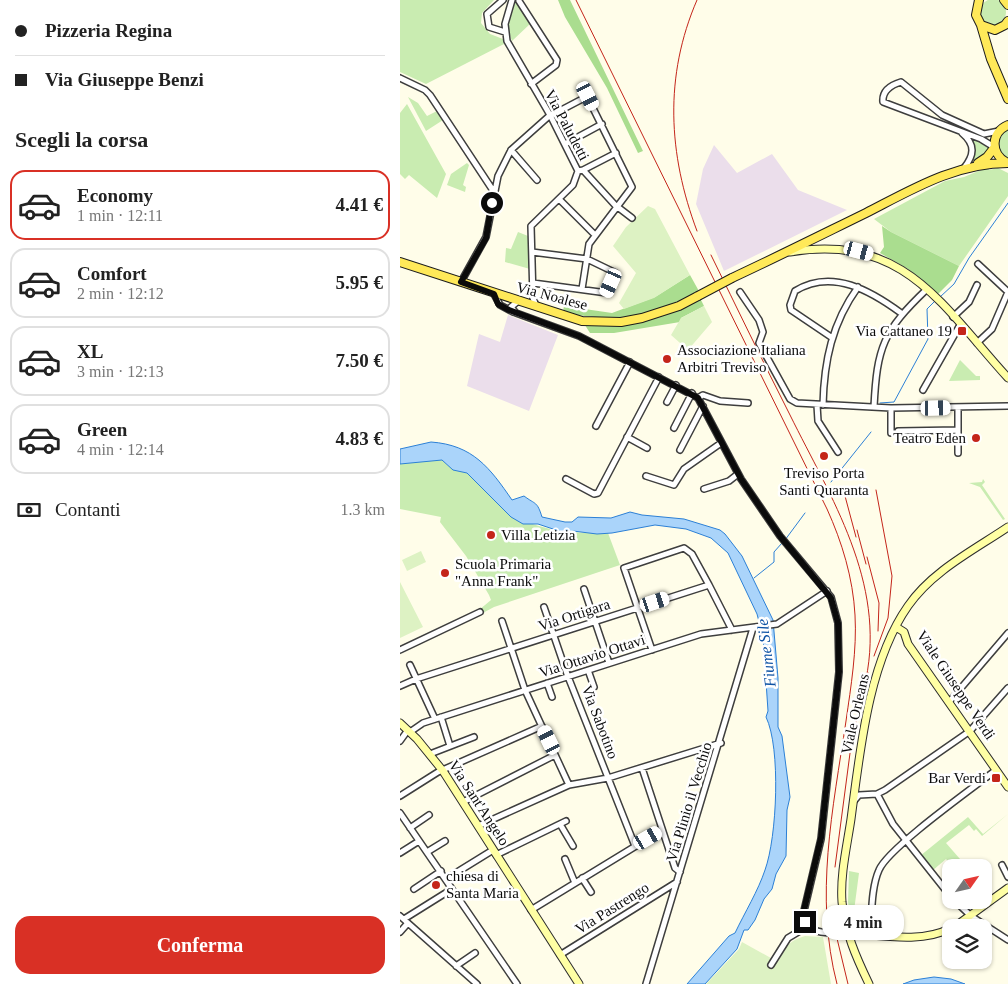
<!DOCTYPE html>
<html lang="it">
<meta charset="utf-8">
<style>
body{margin:0;font-family:Georgia,serif;background:#f6f6f6;color:#222;height:100vh;display:flex;flex-direction:column;font-size:19px;white-space:nowrap}
*{box-sizing:border-box;margin:0}
p{font-size:16px;color:#767676}
.icon{flex:none;width:28px;height:28px;fill:none;stroke:currentColor;stroke-width:2;stroke-linecap:round;stroke-linejoin:round}
.map{position:relative;flex:1;overflow:hidden}
.details{display:flex;flex-direction:column;background:#fff;width:400px}
.details>*{flex:none}
.banner{display:grid;align-content:center;height:110px;padding:0 15px;background:#fff}
.needle{width:32px;rotate:56deg}
.controls{position:absolute;left:542px;top:859px;display:grid;gap:10px}
.controls a{display:grid;place-items:center;width:50px;height:50px;border-radius:10px;background:#fff;box-shadow:0 1px 4px #0004;font-size:25px}
.end{position:absolute;width:22px;height:22px;margin:-11px;border:6px solid #0b0b0b;background:#fff;box-shadow:0 0 0 2px #fff}
.from{border-radius:50%}
.bubble{position:absolute;height:35px;border-radius:15px;background:#fff;box-shadow:0 1px 4px #0004;font-size:16px;font-weight:700;line-height:35px;text-align:center}
.car{position:absolute;width:15px;height:30px;margin:-15px -8px;border-radius:6px;box-shadow:0 0 4px 1px #0007;background:linear-gradient(#fff 24%,#345 0 40%,#fff 0 76%,#345 0 86%,#fff 0)}
.banner b{display:flex;align-items:center;gap:18px;height:48px;font-size:19px}
.banner b+b{border-top:1px solid #e0e0e0}
.banner i{width:12px;height:12px;background:#222}
ul{padding:0;list-style:none}
li{display:flex;align-items:center;gap:15px;height:70px;margin:0 10px 8px;padding:0 5px;border:2px solid #e0e0e0;border-radius:15px}
li div{flex:1}
li b{display:block;font-size:19px}
li em{font-style:normal;font-weight:700}
li.active{border-color:#d93025}
li>.icon{width:45px;height:45px;stroke-width:1.5}
h2{padding:0 15px;font-size:22px;line-height:60px}
.pay{display:flex;align-items:center;gap:12px;height:55px;padding:0 15px;font-size:19px}
.pay p{margin-inline-start:auto}
.primary-button{display:flex;gap:10px;margin-top:auto;padding:10px 15px}
.primary-button a{flex:1;height:58px;border-radius:15px;background:#d93025;color:#fff;font-size:20px;font-weight:700;line-height:58px;text-align:center}
main{display:flex;flex:1;min-height:0}
.map>svg:first-child{display:block}
.industrial{fill:#ebdeeb}
.green{fill:#c9ecb1}
.forest{fill:#aadd8f}
.pitch{fill:#ddf2c3}
.water{fill:#aad4fa;stroke:#2c80d6}
.lines{fill:none;stroke-linecap:round;stroke-linejoin:round}
.stream{stroke:#2c80d6;stroke-width:1}
.street-casing{stroke:#3e3e3e;stroke-width:8}
.secondary-casing{stroke:#2d2d2d;stroke-width:9}
.primary-casing{stroke:#1c1c1c;stroke-width:10}
.street{stroke:#fff;stroke-width:5}
.secondary{stroke:#ffffa4;stroke-width:7}
.primary{stroke:#ffe959;stroke-width:8}
.rail{stroke:#c4251a;stroke-width:1}
.primary-bridge-casing{stroke:#1c1c1c;stroke-width:10;stroke-linecap:butt}
.primary-bridge{stroke:#ffe959;stroke-width:8}
.route{stroke:#0b0b0b;stroke-width:6}
.poi-dot{fill:#c4251a;stroke:#fff;stroke-width:2}
.labels{text-anchor:middle;dominant-baseline:central;stroke-width:5;stroke-linejoin:round;paint-order:stroke}
.street-label{font-size:15px;fill:#0b0b0b;stroke:#fff}
.poi-label{font-size:15px;fill:#0b0b0b;stroke:#fff;text-anchor:start}
.water-label{font-size:16px;font-style:italic;fill:#0d52a4;stroke:#fff}
</style>
<main>
<section class="details">
<div class="banner">
<b><i class="from"></i>Pizzeria Regina</b>
<b><i></i>Via Giuseppe Benzi</b>
</div>
<h2>Scegli la corsa</h2>
<ul>
<li class="active"><svg class="icon" aria-label="car" viewBox="0 0 24 24"><path d="M5 17H2v-5l4-1 3-4h7l3 4 3 1v5h-3M9 17h6M6 11h13"/><circle cx="7" cy="17" r="2"/><circle cx="17" cy="17" r="2"/></svg><div><b>Economy</b><p>1 min · 12:11</p></div><em>4.41 €</em></li>
<li><svg class="icon" aria-label="car" viewBox="0 0 24 24"><path d="M5 17H2v-5l4-1 3-4h7l3 4 3 1v5h-3M9 17h6M6 11h13"/><circle cx="7" cy="17" r="2"/><circle cx="17" cy="17" r="2"/></svg><div><b>Comfort</b><p>2 min · 12:12</p></div><em>5.95 €</em></li>
<li><svg class="icon" aria-label="car" viewBox="0 0 24 24"><path d="M5 17H2v-5l4-1 3-4h7l3 4 3 1v5h-3M9 17h6M6 11h13"/><circle cx="7" cy="17" r="2"/><circle cx="17" cy="17" r="2"/></svg><div><b>XL</b><p>3 min · 12:13</p></div><em>7.50 €</em></li>
<li><svg class="icon" aria-label="car" viewBox="0 0 24 24"><path d="M5 17H2v-5l4-1 3-4h7l3 4 3 1v5h-3M9 17h6M6 11h13"/><circle cx="7" cy="17" r="2"/><circle cx="17" cy="17" r="2"/></svg><div><b>Green</b><p>4 min · 12:14</p></div><em>4.83 €</em></li>
</ul>
<div class="pay"><svg class="icon" aria-label="cash" viewBox="0 0 24 24"><path d="M3 7h18v10H3z"/><circle cx="12" cy="12" r="2"/></svg>Contanti<p>1.3 km</p></div>
<div class="primary-button"><a>Conferma</a></div>
</section>
<div class="map">
<svg width="608" height="984" viewBox="0 0 608 984">
<rect width="100%" height="100%" fill="#fffde9"/>
<!-- industrial -->
<path class="industrial" d="M314,145L337,173L372,154L398,190L447,210L324,271L296,204L303,169Z
M108,315L158,335L129,411L67,386L79,334L100,342Z"/>
<!-- green -->
<path class="green" d="M580 12a13 13 0 1 1 26 0a13 13 0 1 1-26 0Z
M0,0H94L82,13L81,23L90,34L103,39L104,44L26,84L0,72Z
M116,0L131,23L112,41C106,27 110,14 116,0Z
M8,97L18,103L27,116L37,111L43,120L26,131Z
M7,104L46,174L37,198L9,175L5,179L0,174V113Z
M608,128V158C598,152 598,146 599,135Z
M569,137L589,148L588,153L573,161L575,149Z
M67,163L69,165L63,185L66,187L65,192L47,185L51,174Z
M588,167L589,170L598,168L608,173V196L559,266L491,232L474,219L545,181L564,177Z
M118,232L128,236L130,269L105,262L106,248L111,249Z
M560,360L576,376H580V380L549,381Z
M29,459H42C51,472 58,467 68,474C81,481 90,496 101,506C129,531 172,534 208,533L220,565L94,607L81,614L79,610L91,600L89,595L66,556L40,522L41,517L0,509V464Z
M583,479L585,482L582,485L605,519L603,520L580,487L569,483L582,482Z
M608,814L582,836L576,829L574,831L569,825L546,843L567,867H553L546,859L532,871L520,856L568,817L583,834Z
M449,871L459,873L452,926L448,902Z"/>
<!-- forest -->
<path class="forest" d="M158,0H170L243,151L238,153L207,88L165,17Z
M482,226L491,232L559,266L552,280L537,295L508,269L480,253L484,247Z
M290,275L300,293C253,316 215,324 163,312L164,306L212,313L255,297Z
M300,298L304,306L281,318L280,322L214,333H190L183,322C234,328 255,321 300,298Z"/>
<!-- pitch -->
<path class="pitch" d="M248,206L255,209L290,275L254,298L224,309L219,303L236,273L213,246L226,227Z
M304,306L312,322L288,350L271,335L281,318Z
M21,551L26,562L7,571L2,560Z
M0,582L23,627L0,638Z
M405,936L423,937L431,984H306L339,949L342,942L378,962C387,946 388,941 405,936Z"/>
<!-- water -->
<path class="water" d="M31,442C73,445 90,468 112,500L124,496C136,505 137,501 142,517L165,522H172L178,517L211,518L230,512L242,515L284,519L320,530L325,534L342,556L373,620L378,678V727L382,736L390,797L387,810L386,856L376,874L372,889L364,899L355,920L348,930H344L337,949L305,984H287L329,936L335,933C345,912 358,891 365,870C377,837 381,748 366,717L368,711L363,637L357,614L328,553L311,538L286,529L255,525L212,533L197,534L173,531L165,533L138,524H123L111,517L67,473L53,470L42,460L0,464V449Z
M534,977L551,979L565,984H503L514,980Z"/>
<g class="lines">
<!-- stream -->
<path class="stream" d="M540,297L554,284L569,258L608,203
M480,403L494,402L528,339L527,309L535,301
M431,482L471,432
M385,540L405,513
M354,578L374,562V552L382,543"/>
<defs>
<path id="street" d="M103,0L87,14L89,27L105,32
M112,0L105,24L107,41L150,115L178,171L173,185L131,226L133,298L136,306
M119,1L157,60L156,65L131,84
M0,78L25,90L30,95L94,192
M562,133C576,145 574,155 564,168
M165,144L202,124
M594,147L581,139L483,102C482,91 491,85 501,82L542,115L584,134L599,131
M111,150L137,180
M183,170L216,153
M178,171L183,170L215,205L232,218
M159,199L195,235
M132,252L187,259L216,273L207,293L133,283
M61,282L86,237L98,176L111,150L148,117L188,96
M182,289L189,244L232,187L184,90
M340,292L359,320L363,332L359,343L390,399L397,403L491,408L608,406
M94,294L100,305L113,312
M117,302L111,307L116,313L179,336L298,398L341,479L380,536L431,597L438,623L439,672L421,839L403,915C407,936 430,933 447,933
M553,317L569,302L577,285
M431,337L391,310L390,305L395,291C432,268 471,291 501,313
M577,343L592,329L608,292L578,264
M523,390L560,325
M298,398L303,395L320,401L348,403
M267,402L276,385
M417,405L418,421L438,452
M423,405C424,361 432,323 458,287
M474,407C477,347 483,331 527,289
M196,426L230,362
M274,428L292,393
M498,431L558,430
M491,433V408
M227,437L247,448
M280,450L303,406
M558,453V407
M246,476L274,485L284,469L321,443
M166,479L194,494L198,493L259,377
M304,489L329,481L338,474
M184,589L209,663
M144,607L167,674L235,846
M102,621L125,690L169,785
M0,650L80,612
M252,650L224,568L284,548L292,554L309,585
M10,665L35,719
M188,670L194,687
M147,683L152,697
M0,686L16,679L309,585L332,630
M549,702L608,633
M41,717L50,746
M10,732L23,723L301,634L377,624L427,591
M0,741L8,730
M30,754L74,737
M242,768L275,868L280,872
M477,794L493,824L551,897
M0,796L38,772L142,726
M454,801L459,795L477,794L485,790L570,731L608,688
M63,802L155,755
M0,813L117,984
M160,824L173,846
M78,826L169,785L208,778L321,743
M10,828L29,815
M27,852L45,841
M0,853L19,841
M96,855L166,821
M165,859L175,883
M602,865L608,877
M182,878L191,892
M46,879L93,850
M14,889L41,871
M554,900L571,916L608,940
M131,910L262,830
M0,916L77,984
M4,919L52,889
M0,932L8,923
M470,934C472,914 471,888 479,870C488,848 573,788 596,770
M160,955L277,882
M371,965L388,938L408,926
M56,966L75,953
M246,984L353,628"/>
<path id="secondary" d="M390,252C504,234 540,303 608,378
M496,627L504,632L508,644L608,787
M0,723L17,739L43,771L179,984
M553,928L608,888
M447,933C480,935 521,944 551,928
M469,984C456,957 445,932 442,902C440,875 447,846 451,819C460,752 468,663 508,606C532,571 574,550 608,527"/>
<path id="primary" d="M579,0L576,15L581,25L595,30L605,25L608,21
M604,0L608,5
M581,25L591,59L608,99
M606,162C590,153 591,132 608,125
M578,163L587,157L594,148
M0,262L182,321L221,322L242,318L279,306L298,296
M332,278C377,257 421,235 466,213C511,190 555,163 608,163"/>
</defs>
<!-- street casing -->
<use href="#street" class="street-casing"/>
<!-- secondary casing -->
<use href="#secondary" class="secondary-casing"/>
<!-- primary casing -->
<use href="#primary" class="primary-casing"/>
<!-- street -->
<use href="#street" class="street"/>
<!-- secondary -->
<use href="#secondary" class="secondary"/>
<!-- primary -->
<use href="#primary" class="primary"/>
<!-- rail -->
<path class="rail" d="M176,0L427,509C442,542 453,578 455,615C457,650 451,686 446,721C433,809 414,896 437,984
M297,0C264,76 268,154 297,231
M311,255C337,308 363,362 390,415C431,498 486,582 466,679
M445,496L456,537
M457,530L466,564
M467,557L479,603L478,631
M474,656L488,618L492,576L476,490
M435,867L452,738L468,673
M434,926L448,984"/>
<defs>
<path id="primary-bridge" d="M298,296L332,278"/>
</defs>
<!-- primary-bridge casing -->
<use href="#primary-bridge" class="primary-bridge-casing"/>
<!-- primary-bridge -->
<use href="#primary-bridge" class="primary-bridge"/>
</g>
<g class="lines">
<!-- route -->
<path class="route" d="M92,203L86,238L61,282L94,294L98,304L109,310L179,336L298,398L341,479L380,536L431,598L438,623L439,672L421,838L404,910L405,922"/>
</g>
<!-- markers -->
<g class="poi-dot">
<rect x="557" y="326" width="10" height="10" rx="2.5"/>
<circle cx="267" cy="359" r="5"/>
<circle cx="576" cy="438" r="5"/>
<circle cx="424" cy="456" r="5"/>
<circle cx="91" cy="535" r="5"/>
<circle cx="45" cy="573" r="5"/>
<rect x="591" y="773" width="10" height="10" rx="2.5"/>
<circle cx="36" cy="885" r="5"/>
</g>
<g class="labels">
<!-- street labels -->
<g class="street-label">
<text transform="translate(167 125) rotate(62)">Via Paludetti</text>
<text transform="translate(152 296) rotate(15)">Via Noalese</text>
<text transform="translate(174 615) rotate(-18)">Via Ortigara</text>
<text transform="translate(192 656) rotate(-18)">Via Ottavio Ottavi</text>
<text transform="translate(556 685) rotate(56)">Viale Giuseppe Verdi</text>
<text transform="translate(455 714) rotate(-77)">Viale Orleans</text>
<text transform="translate(200 722) rotate(69)">Via Sabotino</text>
<text transform="translate(289 802) rotate(-73)">Via Plinio il Vecchio</text>
<text transform="translate(79 803) rotate(57)">Via Sant'Angelo</text>
<text transform="translate(212 908) rotate(-32)">Via Pastrengo</text>
</g>
<!-- poi labels -->
<g class="poi-label">
<text x="552" y="331" text-anchor="end">Via Cattaneo 19</text>
<text x="277" y="350">Associazione Italiana<tspan x="277" dy="17">Arbitri Treviso</tspan></text>
<text x="566" y="438" text-anchor="end">Teatro Eden</text>
<text x="424" y="473" text-anchor="middle">Treviso Porta<tspan x="424" dy="17">Santi Quaranta</tspan></text>
<text x="101" y="535">Villa Letizia</text>
<text x="55" y="564">Scuola Primaria<tspan x="55" dy="17">"Anna Frank"</tspan></text>
<text x="586" y="778" text-anchor="end">Bar Verdi</text>
<text x="46" y="876">chiesa di<tspan x="46" dy="17">Santa Maria</tspan></text>
</g>
<!-- water labels -->
<g class="water-label">
<text transform="translate(366 653) rotate(-97)">Fiume Sile</text>
</g>
</g>
</svg>
<div class="controls">
<a><svg class="needle" viewBox="-14 -14 28 28"><path d="M0-13l5 13h-10z" fill="#e53935"/><path d="M0 13l5-13h-10z" fill="#767676"/></svg></a>
<a><svg class="icon" aria-label="layers" viewBox="0 0 24 24"><path d="M12 4l9 5-9 5-9-5zM3 14l9 5 9-5"/></svg></a>
</div>
<i class="end from" style="left:92px;top:203px"></i>
<i class="end" style="left:405px;top:922px"></i>
<div class="bubble" style="left:422px;top:905px;width:82px">4 min</div>
<i class="car" style="left:188px;top:96px;rotate:153deg"></i>
<i class="car" style="left:459px;top:251px;rotate:105deg"></i>
<i class="car" style="left:211px;top:283px;rotate:204deg"></i>
<i class="car" style="left:536px;top:408px;rotate:89deg"></i>
<i class="car" style="left:255px;top:602px;rotate:72deg"></i>
<i class="car" style="left:149px;top:740px;rotate:334deg"></i>
<i class="car" style="left:248px;top:838px;rotate:60deg"></i>
</div>
</main>
